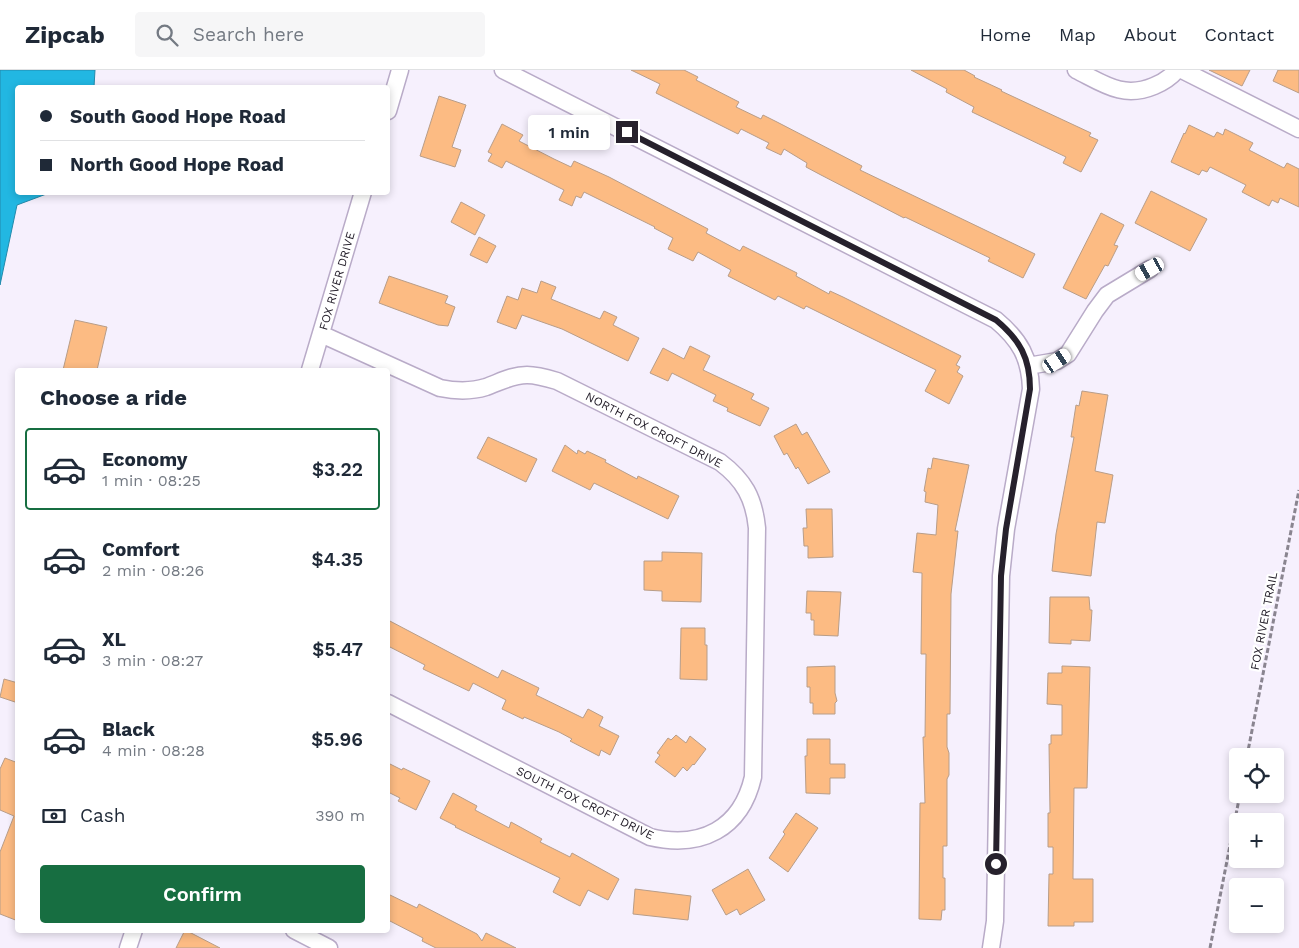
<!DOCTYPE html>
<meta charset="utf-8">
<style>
body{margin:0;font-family:"Work Sans",sans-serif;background:#f6f6f7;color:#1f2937;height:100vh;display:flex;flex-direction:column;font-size:19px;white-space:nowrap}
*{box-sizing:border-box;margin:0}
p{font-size:16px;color:#747a83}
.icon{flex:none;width:28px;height:28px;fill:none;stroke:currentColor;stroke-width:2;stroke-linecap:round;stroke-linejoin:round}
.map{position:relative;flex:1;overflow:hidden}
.panel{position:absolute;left:15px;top:298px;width:375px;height:565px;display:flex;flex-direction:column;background:#fff;border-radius:5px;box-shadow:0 2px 8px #0003}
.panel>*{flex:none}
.guide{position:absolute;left:15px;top:15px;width:375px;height:110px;border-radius:5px;box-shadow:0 2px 8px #0003;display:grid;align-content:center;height:110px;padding:0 25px;background:#fff}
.fabs{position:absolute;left:1229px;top:678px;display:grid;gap:10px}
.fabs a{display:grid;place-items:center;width:55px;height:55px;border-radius:5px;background:#fff;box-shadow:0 2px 8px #0003;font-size:25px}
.end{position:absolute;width:22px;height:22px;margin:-11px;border:6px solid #26212c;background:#fff;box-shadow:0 0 0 2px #fff}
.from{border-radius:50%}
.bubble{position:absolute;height:35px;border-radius:5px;background:#fff;box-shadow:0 2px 8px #0003;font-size:16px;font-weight:600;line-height:35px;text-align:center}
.car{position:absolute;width:15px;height:30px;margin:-15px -8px;border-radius:6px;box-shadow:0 0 4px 1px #0007;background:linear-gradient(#fff 24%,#345 0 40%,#fff 0 76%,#345 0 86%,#fff 0)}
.guide b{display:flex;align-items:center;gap:18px;height:48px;font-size:19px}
.guide b+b{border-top:1px solid #e0e1e3}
.guide i{width:12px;height:12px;background:#1f2937}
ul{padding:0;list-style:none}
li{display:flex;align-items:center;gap:15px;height:82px;margin:0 10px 8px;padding:0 15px;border:2px solid transparent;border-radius:5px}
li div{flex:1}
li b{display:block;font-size:19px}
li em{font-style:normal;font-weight:600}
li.active{border-color:#176e41}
li>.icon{width:45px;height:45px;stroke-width:1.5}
h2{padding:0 25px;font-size:22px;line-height:60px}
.pay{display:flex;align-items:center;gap:12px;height:55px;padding:0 25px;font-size:19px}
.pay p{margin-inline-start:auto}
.primary-button{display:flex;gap:10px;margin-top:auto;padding:10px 25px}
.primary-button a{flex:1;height:58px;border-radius:5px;background:#176e41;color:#fff;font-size:20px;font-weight:600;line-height:58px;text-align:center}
header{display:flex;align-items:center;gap:30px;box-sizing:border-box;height:70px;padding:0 25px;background:#fff;border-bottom:1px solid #e0e1e3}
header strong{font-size:24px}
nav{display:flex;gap:28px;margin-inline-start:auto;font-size:18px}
.search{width:350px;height:45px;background:#f6f6f7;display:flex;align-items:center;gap:12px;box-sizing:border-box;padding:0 18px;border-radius:5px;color:#747a83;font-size:19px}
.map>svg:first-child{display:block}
.water{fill:#22b7e2;stroke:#238aab}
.building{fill:#fcbb83;stroke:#b89d88}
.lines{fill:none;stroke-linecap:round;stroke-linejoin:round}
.minor-casing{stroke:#b9abc8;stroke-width:19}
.path{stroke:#8a8590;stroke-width:3;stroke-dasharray:5 2.5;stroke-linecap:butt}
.minor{stroke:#fff;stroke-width:16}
.route{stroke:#26212c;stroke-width:6}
.labels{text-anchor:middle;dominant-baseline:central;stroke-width:4.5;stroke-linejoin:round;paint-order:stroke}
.street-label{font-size:12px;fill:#26212c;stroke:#fff}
</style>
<header>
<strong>Zipcab</strong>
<div class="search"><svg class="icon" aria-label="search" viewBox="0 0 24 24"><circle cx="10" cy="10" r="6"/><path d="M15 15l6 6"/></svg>Search here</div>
<nav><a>Home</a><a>Map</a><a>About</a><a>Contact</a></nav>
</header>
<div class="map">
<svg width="1299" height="878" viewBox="0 0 1299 878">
<rect width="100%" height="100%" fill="#f6f0fd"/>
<!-- water -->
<path class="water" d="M0,0H95L94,17L18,18V122L49,123L17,135L0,215Z"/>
<!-- building -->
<path class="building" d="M631,0H684L698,7L696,10L739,32L736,37L761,49L763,45L777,52L862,96L860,100L1035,184L1023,208L988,191L990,188L905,147L904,148L821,105L806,97L807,93L784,79L781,85L766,78L769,73L741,59L738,64L656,23L660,14Z
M911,0H964L975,6L974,7L1002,20L1001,21L1091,63L1089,66L1098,70L1081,102L1063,93L1066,87L972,42L974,37L946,22L947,19Z
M1209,0H1250L1242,16Z
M1278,0H1299V23L1273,11Z
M439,26L466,35L452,77L461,80L455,97L420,86Z
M502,54L523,65L519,71L554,89L571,97L574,91L609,107L708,159L706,163L740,181L743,176L797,203L796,206L829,224L830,221L843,227L961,286L956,295L960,297L957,302L963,306L949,334L925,321L936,300L806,236L804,239L778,226L775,230L728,206L731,200L698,182L693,191L668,179L673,168L654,158L655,157L584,122L581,128L576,126L572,136L559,130L564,120L506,91L502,98L488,91L492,84L488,82Z
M1189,55L1214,67L1217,62L1223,65L1225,59L1253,73L1249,80L1284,98L1287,93L1299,99V137L1280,128L1278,133L1272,130L1269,136L1242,122L1246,115L1210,97L1207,102L1202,100L1199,105L1171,92L1184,63L1185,64Z
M1151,121L1207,149L1190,181L1135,153Z
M461,132L485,145L475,165L451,152Z
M1101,143L1124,155L1114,175L1118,176L1108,196L1105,195L1086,229L1063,218Z
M479,167L496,176L487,193L470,185Z
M389,206L448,226L445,233L455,237L448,256L438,255L379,233Z
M541,211L556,217L551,229L600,249L604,241L617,247L613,255L639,268L628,291L562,259L522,245L516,259L497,252L507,226L518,230L522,218L537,223Z
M75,250L107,257L97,300H63Z
M690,276L710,286L703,300L754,324L751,329L769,338L760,356L727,341L728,338L713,331L716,325L672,303L668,311L650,303L663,278L684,289Z
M1082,321L1108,325L1095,401L1113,405L1105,453L1097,452L1091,506L1052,501L1056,464L1074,367H1071L1076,335L1079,336Z
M796,354L802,365L807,362L830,402L808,414L798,397L796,399L787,383L784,385L774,366Z
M488,367L537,389L526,412L477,388Z
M565,375L577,384L578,380L585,384L587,381L606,390L605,392L637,409L638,406L679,426L668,449L594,413L590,420L552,401Z
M933,388L969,395L955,461H958L951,524L950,644H947V677L949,683V705L947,709V776H943V808H945V840H942L941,850L919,849L920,733H925L923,667H925L926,584H921L922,503L913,502L917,463L936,465L938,435L925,432L926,422L924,421L928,398L931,399Z
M806,439H832L833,487L808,488V476H804L803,458H807Z
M662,482L702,483L701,532L662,531V521L644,520V491H662Z
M807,521L841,522L838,566L814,565V550H811V543H806Z
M1050,527H1089L1090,540H1092L1090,571L1071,570V574L1049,573Z
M388,550L498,608L502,600L539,618L536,625L583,648L588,639L603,647L599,656L619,666L610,685L601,680L599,686L570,671L572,669L559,662L524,647L523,649L502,639L506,630L473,613L469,621L423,599L425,595L388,576Z
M681,558H705V575H707V610L680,609Z
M835,596V623L837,631L835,633V644H813V633H810V617H807V597Z
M1062,596L1090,597L1087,718H1074L1073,805V809H1093V852H1074V856H1048L1049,804H1053V777H1048V743H1050L1049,674H1051V665H1062V635L1047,634L1048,603H1062Z
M4,609L18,613V633L0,627Z
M676,665L686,673L690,666L706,679L694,695L693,694L687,701L683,697L675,707L655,692L660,685L657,683L668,668L671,670Z
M807,669H830V694H845V708H830V724L806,723L805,686H807Z
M5,688L18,693V851L0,844V782L14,746L0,740V699Z
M388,693L402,700L403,698L430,711L416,740L398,731L400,728L388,722Z
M453,723L477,736L475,740L509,758L511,752L542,769L540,772L570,787L572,783L619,809L608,830L588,820L580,836L568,830L553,822L560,808L455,757L456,756L440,748Z
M796,743L818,758L788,802L769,788L785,764L783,762Z
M748,799L765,830L740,845L737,839L726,845L712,820Z
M635,819L691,826L688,850L633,844Z
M388,824L417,838L419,834L477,864L482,871L486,863L516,878H436L422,871L423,868L388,850Z
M185,860L193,864L220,878H176Z"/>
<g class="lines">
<defs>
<path id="minor" d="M503,0L996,250C1020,270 1030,288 1031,319L1006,459L1001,506L995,851L991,878
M1076,0C1104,14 1123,29 1154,16C1164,12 1170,8 1177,0
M1182,0L1299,59
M388,41L400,0
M321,264L440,318C455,321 470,322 486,317C500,312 512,305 527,305C537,305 547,308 557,311L720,392C744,410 754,428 757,458L753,707C741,759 701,779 650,767L388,633
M1028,296L1057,291L1068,284L1095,241L1107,225L1150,199
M310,300L363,122
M294,860L329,878
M128,878L134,860"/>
</defs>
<!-- minor casing -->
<use href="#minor" class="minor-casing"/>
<!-- path -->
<path class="path" d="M1247,686L1299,420
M1210,878L1240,724"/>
<!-- minor -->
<use href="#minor" class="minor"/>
</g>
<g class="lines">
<!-- route -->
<path class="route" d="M627,62L996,250C1020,270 1030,288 1030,319L1006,459L1001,506L996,794"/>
</g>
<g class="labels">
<!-- street labels -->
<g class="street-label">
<text transform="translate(337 211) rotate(-74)">FOX RIVER DRIVE</text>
<text transform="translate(654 360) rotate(27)">NORTH FOX CROFT DRIVE</text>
<text transform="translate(1264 551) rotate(-79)">FOX RIVER TRAIL</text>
<text transform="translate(585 733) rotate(26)">SOUTH FOX CROFT DRIVE</text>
</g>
</g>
</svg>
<div class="fabs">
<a><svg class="icon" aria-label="locate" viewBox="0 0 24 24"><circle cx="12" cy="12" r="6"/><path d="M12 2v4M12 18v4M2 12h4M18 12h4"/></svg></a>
<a>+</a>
<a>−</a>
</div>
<i class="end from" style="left:996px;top:794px"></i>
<i class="end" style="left:627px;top:62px"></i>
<div class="bubble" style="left:528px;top:45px;width:82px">1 min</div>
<i class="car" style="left:1150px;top:199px;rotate:241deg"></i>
<i class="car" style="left:1057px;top:291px;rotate:56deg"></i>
<div class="guide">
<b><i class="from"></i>South Good Hope Road</b>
<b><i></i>North Good Hope Road</b>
</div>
<section class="panel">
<h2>Choose a ride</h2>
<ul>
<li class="active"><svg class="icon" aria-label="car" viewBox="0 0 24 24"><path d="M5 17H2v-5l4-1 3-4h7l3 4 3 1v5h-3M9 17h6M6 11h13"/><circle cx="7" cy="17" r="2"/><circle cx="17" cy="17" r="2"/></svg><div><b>Economy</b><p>1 min · 08:25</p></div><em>$3.22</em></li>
<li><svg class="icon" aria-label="car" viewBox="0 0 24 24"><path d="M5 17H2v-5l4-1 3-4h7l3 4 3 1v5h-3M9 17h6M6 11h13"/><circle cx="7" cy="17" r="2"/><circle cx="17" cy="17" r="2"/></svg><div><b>Comfort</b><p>2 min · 08:26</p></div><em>$4.35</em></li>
<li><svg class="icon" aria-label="car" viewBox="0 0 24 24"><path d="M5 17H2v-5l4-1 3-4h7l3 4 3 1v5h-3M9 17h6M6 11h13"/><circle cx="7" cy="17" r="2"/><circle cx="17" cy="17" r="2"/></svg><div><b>XL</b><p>3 min · 08:27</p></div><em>$5.47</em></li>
<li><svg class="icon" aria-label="car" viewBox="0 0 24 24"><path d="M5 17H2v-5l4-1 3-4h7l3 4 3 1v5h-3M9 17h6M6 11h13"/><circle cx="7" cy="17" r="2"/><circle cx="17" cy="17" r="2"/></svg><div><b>Black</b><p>4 min · 08:28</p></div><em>$5.96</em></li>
</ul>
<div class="pay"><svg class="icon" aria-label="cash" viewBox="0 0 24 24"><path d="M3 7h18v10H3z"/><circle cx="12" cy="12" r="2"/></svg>Cash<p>390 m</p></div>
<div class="primary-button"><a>Confirm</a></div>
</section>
</div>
